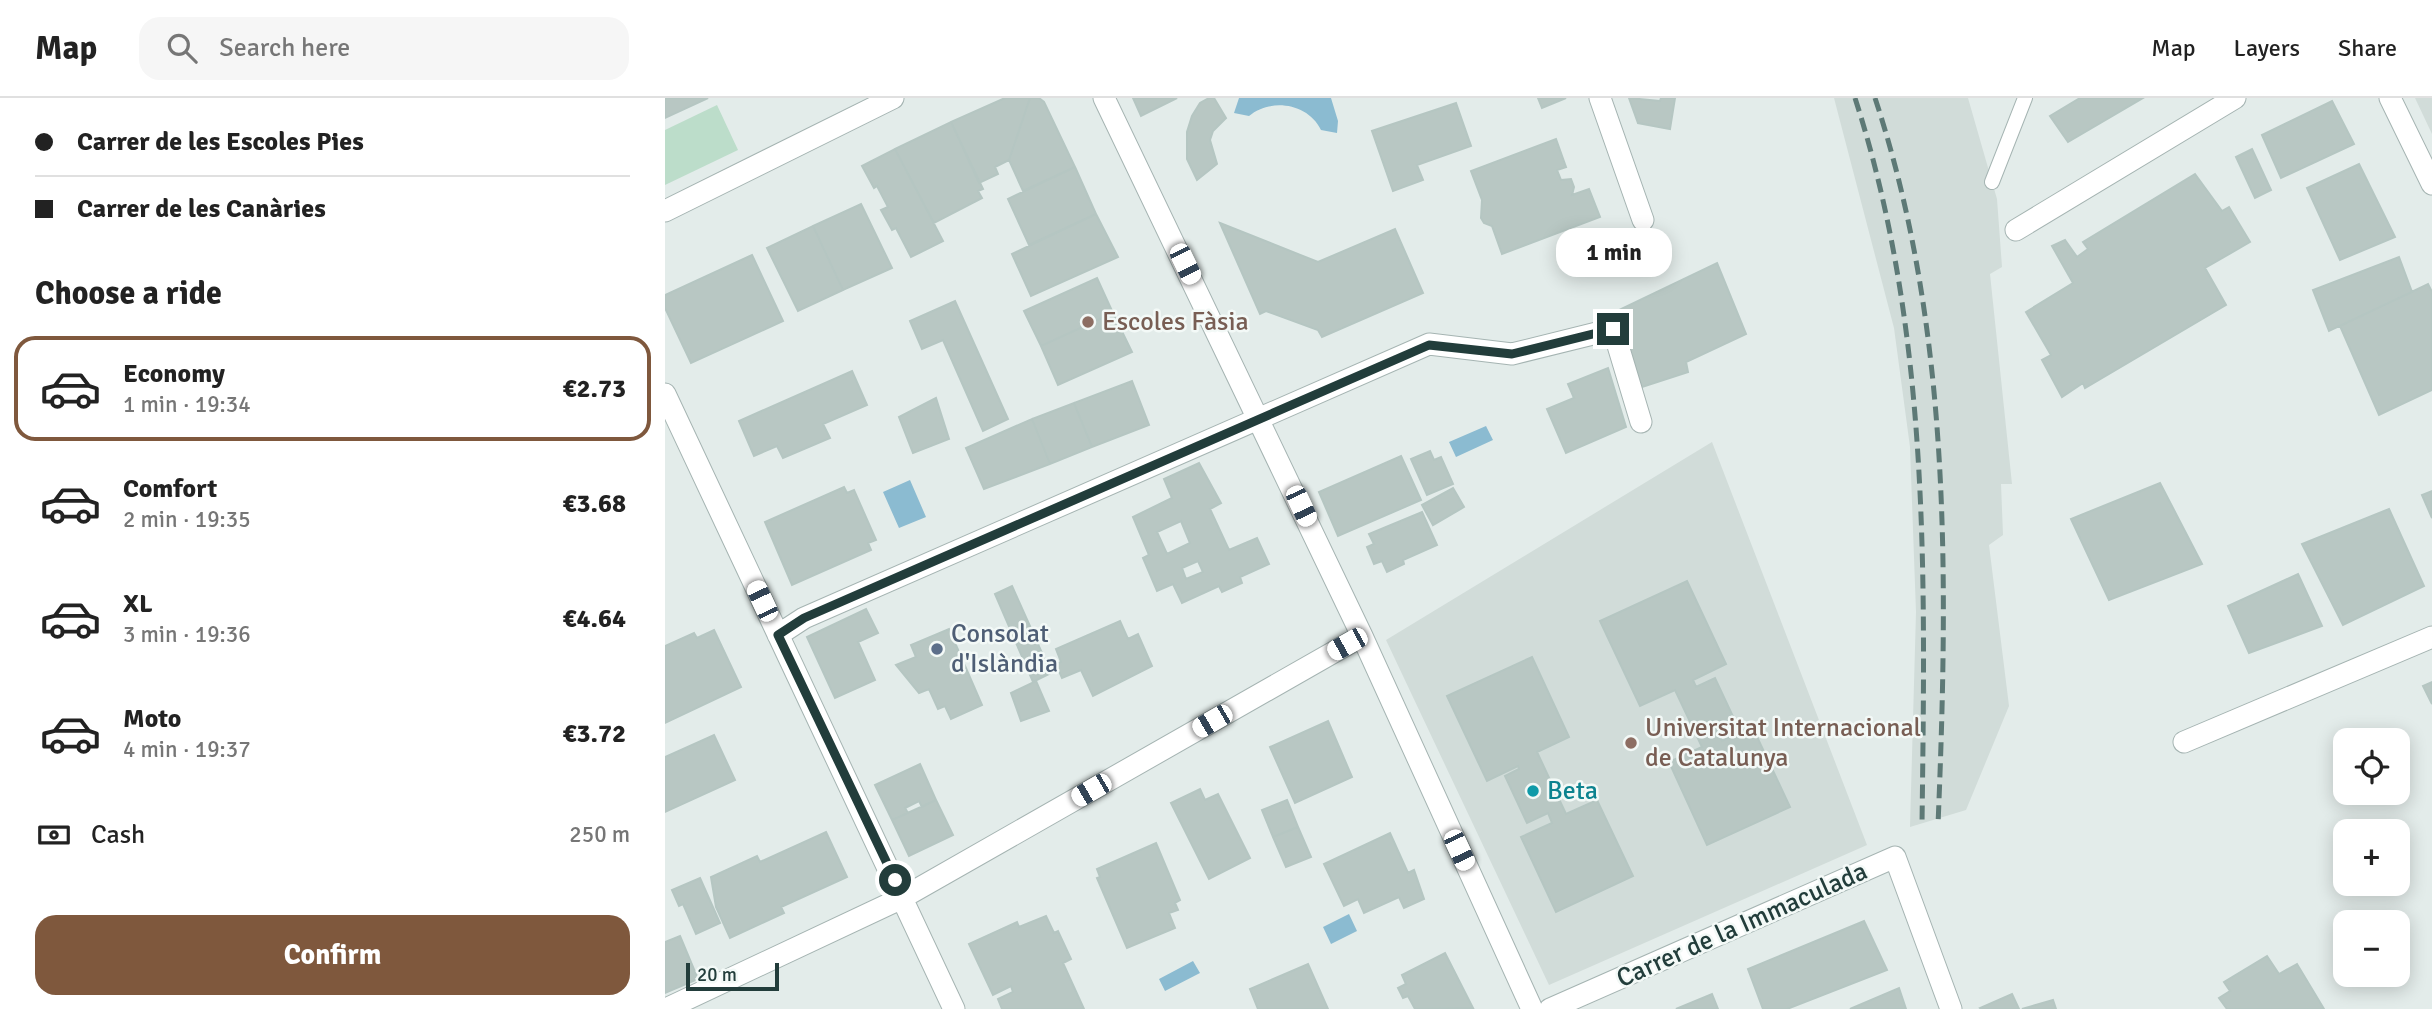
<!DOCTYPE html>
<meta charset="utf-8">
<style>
body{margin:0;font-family:Signika,sans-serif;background:#f6f6f6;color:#222;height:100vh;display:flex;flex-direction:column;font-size:26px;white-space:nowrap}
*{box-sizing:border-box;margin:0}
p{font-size:23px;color:#767676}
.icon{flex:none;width:38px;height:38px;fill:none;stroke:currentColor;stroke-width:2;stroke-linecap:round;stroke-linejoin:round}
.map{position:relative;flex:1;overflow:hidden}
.panel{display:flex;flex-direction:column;background:#fff;width:665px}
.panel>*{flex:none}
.hud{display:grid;align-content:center;height:154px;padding:0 35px;background:#fff}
.buttons{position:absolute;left:1668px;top:630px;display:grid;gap:14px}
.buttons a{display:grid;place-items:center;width:77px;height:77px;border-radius:14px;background:#fff;box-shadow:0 4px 18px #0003;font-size:35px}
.scale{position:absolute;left:21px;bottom:18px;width:93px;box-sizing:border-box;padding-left:7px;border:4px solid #223d3b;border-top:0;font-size:19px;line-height:24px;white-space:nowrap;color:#223d3b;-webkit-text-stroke:5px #f3f9f7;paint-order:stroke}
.end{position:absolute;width:32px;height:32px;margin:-16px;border:9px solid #223d3b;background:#fff;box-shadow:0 0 0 4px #fff}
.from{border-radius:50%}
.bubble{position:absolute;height:49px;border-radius:21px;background:#fff;box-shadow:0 4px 18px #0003;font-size:23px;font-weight:800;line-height:49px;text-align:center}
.car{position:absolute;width:21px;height:42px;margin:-21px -10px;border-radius:9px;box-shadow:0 0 5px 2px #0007;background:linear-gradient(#fff 24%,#345 0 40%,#fff 0 76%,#345 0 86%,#fff 0)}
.hud b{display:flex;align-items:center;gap:24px;height:66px;font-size:26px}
.hud b+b{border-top:2px solid #e0e0e0}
.hud i{width:18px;height:18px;background:#222}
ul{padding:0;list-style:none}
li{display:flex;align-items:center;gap:21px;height:105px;margin:0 14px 10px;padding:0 21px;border:4px solid transparent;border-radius:21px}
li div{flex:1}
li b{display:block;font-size:26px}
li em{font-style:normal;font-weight:800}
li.on{border-color:#7f583d}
li>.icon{width:63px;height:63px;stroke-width:1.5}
h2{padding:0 35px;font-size:32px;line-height:84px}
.pay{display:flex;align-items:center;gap:18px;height:77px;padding:0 35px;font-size:26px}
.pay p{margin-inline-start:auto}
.primary-button{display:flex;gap:14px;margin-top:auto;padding:14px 35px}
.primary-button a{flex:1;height:80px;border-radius:21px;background:#7f583d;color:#fff;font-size:28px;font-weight:800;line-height:80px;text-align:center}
header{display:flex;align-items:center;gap:42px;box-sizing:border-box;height:98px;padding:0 35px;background:#fff;border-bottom:2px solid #e0e0e0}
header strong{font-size:33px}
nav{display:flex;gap:38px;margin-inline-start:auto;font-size:24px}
.search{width:490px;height:63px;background:#f6f6f6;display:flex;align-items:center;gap:18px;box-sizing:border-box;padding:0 24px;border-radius:21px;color:#767676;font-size:26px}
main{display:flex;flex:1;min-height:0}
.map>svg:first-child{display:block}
.built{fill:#d1dcd9}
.green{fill:#bcddca}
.water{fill:#8bbbd1}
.building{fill:#b8c7c3;stroke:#b5c6c2;stroke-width:2;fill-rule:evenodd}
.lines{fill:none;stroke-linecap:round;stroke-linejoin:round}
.service-casing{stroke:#a5b4b2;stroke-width:16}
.minor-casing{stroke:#a5b4b2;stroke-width:23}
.service{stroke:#fff;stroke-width:14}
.minor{stroke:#fff;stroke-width:21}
.rail{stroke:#5d7976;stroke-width:5;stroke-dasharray:14 7;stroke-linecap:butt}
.route{stroke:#223d3b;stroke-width:9}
.education-dot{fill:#8d6e63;stroke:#f3f9f7;stroke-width:2.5}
.service-dot{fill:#5c6f8a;stroke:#f3f9f7;stroke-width:2.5}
.culture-dot{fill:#0f9aa8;stroke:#f3f9f7;stroke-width:2.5}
.labels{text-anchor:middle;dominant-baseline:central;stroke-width:5;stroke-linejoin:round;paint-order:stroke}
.education-label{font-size:26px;fill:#785e54;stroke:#f3f9f7;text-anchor:start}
.service-label{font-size:26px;fill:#4e5e75;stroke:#f3f9f7;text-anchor:start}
.culture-label{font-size:26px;fill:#0d838f;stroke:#f3f9f7;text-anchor:start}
.street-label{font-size:26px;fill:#223d3b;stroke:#f3f9f7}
</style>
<header>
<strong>Map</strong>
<div class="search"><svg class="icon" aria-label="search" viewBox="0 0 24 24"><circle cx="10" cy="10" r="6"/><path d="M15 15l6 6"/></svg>Search here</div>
<nav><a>Map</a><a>Layers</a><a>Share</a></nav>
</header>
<main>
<section class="panel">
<div class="hud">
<b><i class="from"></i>Carrer de les Escoles Pies</b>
<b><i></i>Carrer de les Canàries</b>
</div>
<h2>Choose a ride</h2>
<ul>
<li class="on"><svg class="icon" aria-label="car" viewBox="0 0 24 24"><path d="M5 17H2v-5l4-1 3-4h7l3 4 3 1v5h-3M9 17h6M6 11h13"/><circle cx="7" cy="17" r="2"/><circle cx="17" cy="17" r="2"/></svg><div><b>Economy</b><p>1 min · 19:34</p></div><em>€2.73</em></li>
<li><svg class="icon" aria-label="car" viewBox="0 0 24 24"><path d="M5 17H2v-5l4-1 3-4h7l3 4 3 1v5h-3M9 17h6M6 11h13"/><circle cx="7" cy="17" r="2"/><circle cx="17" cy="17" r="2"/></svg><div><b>Comfort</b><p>2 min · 19:35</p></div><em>€3.68</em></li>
<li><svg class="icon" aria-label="car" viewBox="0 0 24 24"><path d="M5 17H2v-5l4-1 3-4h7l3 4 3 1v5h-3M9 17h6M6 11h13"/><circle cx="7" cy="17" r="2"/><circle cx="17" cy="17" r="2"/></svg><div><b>XL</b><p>3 min · 19:36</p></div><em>€4.64</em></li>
<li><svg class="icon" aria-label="car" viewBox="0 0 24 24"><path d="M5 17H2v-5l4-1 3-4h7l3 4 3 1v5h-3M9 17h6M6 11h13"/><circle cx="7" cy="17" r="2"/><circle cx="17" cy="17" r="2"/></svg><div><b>Moto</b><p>4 min · 19:37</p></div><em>€3.72</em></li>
</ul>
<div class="pay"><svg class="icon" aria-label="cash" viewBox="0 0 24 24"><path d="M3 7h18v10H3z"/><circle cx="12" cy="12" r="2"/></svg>Cash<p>250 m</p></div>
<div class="primary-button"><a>Confirm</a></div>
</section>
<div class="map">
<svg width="1767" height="911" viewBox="0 0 1767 911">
<rect width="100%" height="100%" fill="#e3ecea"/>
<!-- built -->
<path class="built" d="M1169,0H1303L1332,101L1337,169L1325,176L1347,386H1336L1338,437L1324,447L1344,608L1301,712L1245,729L1251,514L1245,349L1229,230Z
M1750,0H1767V36Z
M1047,344L1202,747L884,887L721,542Z"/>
<!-- green -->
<path class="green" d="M52,7L73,52L0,87V32Z"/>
<!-- water -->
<path class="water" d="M574,0H666L673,23L672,35L656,32C643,5 605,0 584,18L569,15Z
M821,328L828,342L791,359L784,344Z
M245,382L261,419L234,430L218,394Z
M684,816L692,833L666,846L658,829Z
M528,863L535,875L500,893L494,881Z"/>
<!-- building -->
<path class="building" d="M0,0H43L0,20Z
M340,0H365L344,62L330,69L333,76L314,85L286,24Z
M365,0H374L379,4L410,69L358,93L344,62Z
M468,0H512L476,18Z
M544,0H549L561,20L548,33L545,42L552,66L532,82L522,61V34L527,18L535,5Z
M873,0H901L877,10Z
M964,0L995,3L996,0H1010L1005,31L973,25Z
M1415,0H1478L1403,44L1385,18Z
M1667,3L1689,46L1616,80L1597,37Z
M791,5L806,48L752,67L758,82L728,93L707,33Z
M286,24L318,91L313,93L317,100L269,125L230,51Z
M891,41L901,69L892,72L896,82L906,81L909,89L907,97L924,91L935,119L837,156L827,128L819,125L816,120L817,102L806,73Z
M230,51L278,143L246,159L231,130L227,132L216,112L223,109L212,88L209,90L197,68Z
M1587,51L1606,92L1590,100L1571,59Z
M1694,66L1730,139L1675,162L1642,90Z
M410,69L431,116L364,147L343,101Z
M1530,76L1557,113L1564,109L1585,144L1540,170L1561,207L1420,290L1418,285L1397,299L1377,262L1386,257L1361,214L1408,185L1387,148L1400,142L1412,159L1423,151L1418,144Z
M196,106L227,170L178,192L148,128Z
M431,116L453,159L366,198L347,156Z
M555,125L653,164L730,131L758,195L657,239L653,232L601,213L595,216Z
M148,128L178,192L133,213L102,150Z
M87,157L118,223L26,265L0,210V197Z
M1734,159L1747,194L1664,233L1648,192Z
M1052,165L1081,236L1021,264L1023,274L977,289L952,213Z
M432,180L448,215L376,248L359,213Z
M1763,186L1767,194V292L1714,317L1675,228Z
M290,203L343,321L318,333L278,242L257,251L245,223Z
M448,215L467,254L393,287L376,248Z
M943,270L961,329L901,355L882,311L909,300L903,286Z
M187,273L202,307L158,326L165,340L118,360L112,348L89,358L74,323Z
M467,283L484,327L427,349L409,305Z
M271,300L284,341L248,355L234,319Z
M409,305L427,349L385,366L367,321Z
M367,321L385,366L319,391L301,350Z
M765,353L769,362L776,359L788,386L762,397L746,361Z
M736,358L756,402L673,438L654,394Z
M534,365L556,405L545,411L564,452L592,440L604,466L575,479L577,485L557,494L554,488L517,505L508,486L492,493L478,460L484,457L468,419L507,400L499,381ZM516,423L525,445L502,456L492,434ZM533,463L538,474L521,481L517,470Z
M1495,385L1537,466L1444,502L1406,421Z
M179,389L182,395L189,392L211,442L203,445L206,452L127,487L100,424Z
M788,390L799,409L768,427L757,407Z
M1767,393V420L1757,397Z
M1724,411L1759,488L1678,527L1637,446Z
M757,414L772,447L738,462L739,466L722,474L717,463L709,466L702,449L709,446L704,436Z
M1633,476L1657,528L1584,555L1563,508Z
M1022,483L1061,566L1028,582L1031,589L1050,580L1072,627L1054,636L1057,643L1087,628L1125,709L1042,747L1004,664L1037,649L1010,592L975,608L935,523Z
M347,488L386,575L368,584L330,496Z
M201,511L213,535L193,544L210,582L170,600L142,539Z
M455,523L463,541L473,536L487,568L428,598L416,572L397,580L391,566L396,564L391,551Z
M284,531L317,607L286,621L280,608L273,611L264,591L254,595L231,567L251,559L246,547Z
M49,532L76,589L0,625V548L29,535L32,540Z
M867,559L904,639L872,654L901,716L932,702L968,778L891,814L856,739L887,725L883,715L862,725L840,678L854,671L853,668L822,683L782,598Z
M371,583L384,613L356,623L346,595Z
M1767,584V606L1758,588Z
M663,623L687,679L630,705L605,649Z
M49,637L70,682L0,714V659Z
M255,666L271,702L257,709L254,703L240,710L243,715L227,722L210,687Z
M535,691L540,702L553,696L585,760L544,781L506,705Z
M271,702L288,737L244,758L227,722Z
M622,702L633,729L608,739L597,712Z
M633,729L646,759L621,769L608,739Z
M161,734L182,779L116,809L119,815L65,840L51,809L46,779L92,758L95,764Z
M725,735L743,775L749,772L759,801L739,810L734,799L699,815L693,801L679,808L659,766Z
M491,745L515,802L510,805L513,812L504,815L510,830L462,850L432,780L435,779L432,771Z
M35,780L55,825L31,836L18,806L14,808L7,792Z
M381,818L389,835L393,833L406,861L398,865L419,911H337L333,901L348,894L346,888L328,897L304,846L352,824L354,829Z
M1199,823L1222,872L1122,911H1098L1083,871Z
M15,838L33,881L0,895V844Z
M780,855L808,910L750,911L743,898L738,900L733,890L741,886L737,877Z
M1602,858L1614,876L1632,866L1659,911H1562L1554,900L1565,893L1559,884Z
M643,866L663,911H593L585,891Z
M1234,890L1241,911H1185Z
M1047,896L1053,911H1011Z
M1347,896L1354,911H1316L1315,910Z
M1388,902L1391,911H1357Z"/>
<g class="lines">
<defs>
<path id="service" d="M1327,84L1360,0"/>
<path id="minor" d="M439,0L697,538L867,911
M935,0L978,122
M1725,0L1767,86
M0,113L228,0
M1351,132L1570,0
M0,296L289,911
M113,537L139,520L764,246L847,256L948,231L976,324
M1519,644L1767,539
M1,911L237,800L697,538
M885,911L1230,759L1286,911"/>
</defs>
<!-- service casing -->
<use href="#service" class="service-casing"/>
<!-- minor casing -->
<use href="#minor" class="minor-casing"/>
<!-- service -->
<use href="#service" class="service"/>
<!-- minor -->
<use href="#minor" class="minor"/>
<!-- rail -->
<path class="rail" d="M1190,0C1266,235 1260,483 1257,727
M1210,0C1287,233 1283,485 1273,727"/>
</g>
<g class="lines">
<!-- route -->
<path class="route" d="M230,782L113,537L139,520L764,247L847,256L948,231"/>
</g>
<!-- markers -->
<g class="education-dot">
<circle cx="423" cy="224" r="7"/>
<circle cx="966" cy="645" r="7"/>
</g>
<circle class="service-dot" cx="272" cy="551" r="7"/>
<circle class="culture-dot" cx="868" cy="693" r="7"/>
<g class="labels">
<!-- education labels -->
<g class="education-label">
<text x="437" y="224">Escoles Fàsia</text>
<text x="980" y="630">Universitat Internacional<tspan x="980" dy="30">de Catalunya</tspan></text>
</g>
<!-- service labels -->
<g class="service-label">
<text x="286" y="536">Consolat<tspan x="286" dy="30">d'Islàndia</tspan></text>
</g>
<!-- culture labels -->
<g class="culture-label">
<text x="882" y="693">Beta</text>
</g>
<!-- street labels -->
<g class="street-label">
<text transform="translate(1077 827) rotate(-24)">Carrer de la Immaculada</text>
</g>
</g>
</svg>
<div class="buttons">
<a><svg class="icon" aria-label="locate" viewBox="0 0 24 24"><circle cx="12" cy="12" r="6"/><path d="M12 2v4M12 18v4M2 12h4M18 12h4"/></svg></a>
<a>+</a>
<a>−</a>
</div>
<div class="scale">20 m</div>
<i class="end from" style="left:230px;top:782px"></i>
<i class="end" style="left:948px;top:231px"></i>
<div class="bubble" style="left:891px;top:130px;width:116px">1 min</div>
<i class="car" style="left:520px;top:166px;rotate:154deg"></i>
<i class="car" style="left:636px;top:408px;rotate:155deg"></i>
<i class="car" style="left:97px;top:503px;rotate:335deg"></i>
<i class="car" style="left:682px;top:546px;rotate:241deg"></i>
<i class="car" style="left:547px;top:623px;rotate:240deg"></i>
<i class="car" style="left:426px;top:692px;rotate:240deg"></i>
<i class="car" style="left:794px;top:752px;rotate:155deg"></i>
</div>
</main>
